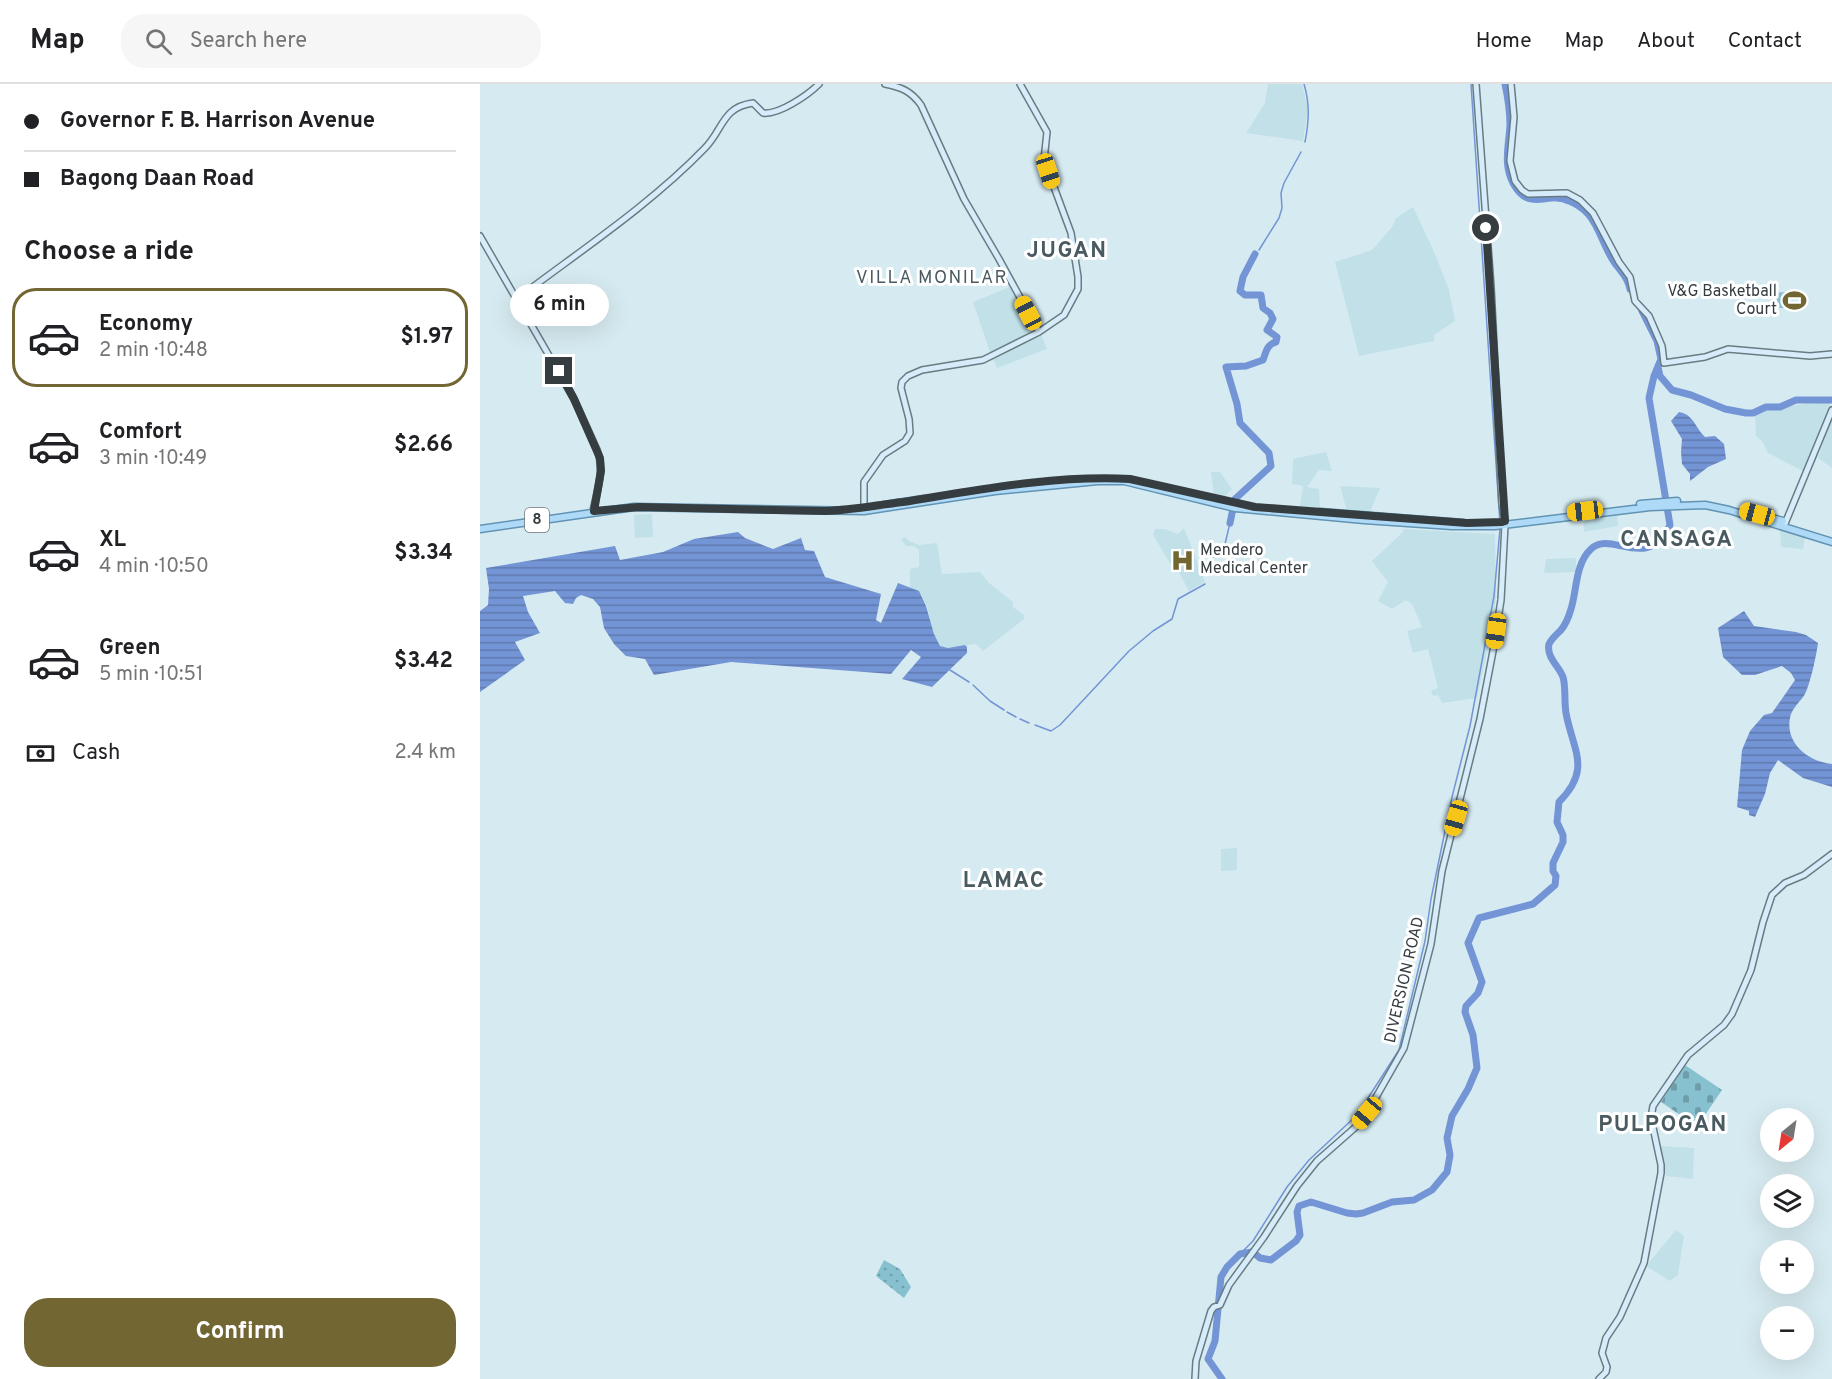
<!DOCTYPE html>
<meta charset="utf-8">
<style>
body{margin:0;font-family:Overpass,sans-serif;background:#f6f6f6;color:#202124;height:100vh;display:flex;flex-direction:column;font-size:22px;white-space:nowrap}
*{box-sizing:border-box;margin:0}
p{font-size:20px;color:#757577}
.icon{flex:none;width:33px;height:33px;fill:none;stroke:currentColor;stroke-width:2;stroke-linecap:round;stroke-linejoin:round}
.map{position:relative;flex:1;overflow:hidden}
.sheet{display:flex;flex-direction:column;background:#fff;width:480px}
.sheet>*{flex:none}
.guide{display:grid;align-content:center;height:132px;padding:0 24px;background:#fff}
.needle{width:39px;rotate:210deg}
.tools{position:absolute;left:1280px;top:1024px;display:grid;gap:12px}
.tools a{display:grid;place-items:center;width:54px;height:54px;border-radius:50%;background:#fff;box-shadow:0 6px 24px #0002;font-size:30px}
.end{position:absolute;width:27px;height:27px;margin:-14px;border:8px solid #353d40;background:#fff;box-shadow:0 0 0 3px #fff}
.from{border-radius:50%}
.bubble{position:absolute;height:42px;border-radius:21px;background:#fff;box-shadow:0 6px 24px #0002;font-size:20px;font-weight:700;line-height:42px;text-align:center}
.car{position:absolute;width:18px;height:36px;margin:-18px -9px;border-radius:8px;box-shadow:0 0 4px 2px #0007;background:linear-gradient(#f5c518 24%,#345 0 40%,#f5c518 0 76%,#345 0 86%,#f5c518 0)}
.guide b{display:flex;align-items:center;gap:21px;height:57px;font-size:22px}
.guide b+b{border-top:2px solid #e0e0e0}
.guide i{width:15px;height:15px;background:#202124}
ul{padding:0;list-style:none}
li{display:flex;align-items:center;gap:18px;height:99px;margin:0 12px 9px;padding:0 12px;border:3px solid transparent;border-radius:24px}
li div{flex:1}
li b{display:block;font-size:22px}
li em{font-style:normal;font-weight:700}
li.selected{border-color:#726633}
li>.icon{width:54px;height:54px;stroke-width:1.5}
h2{padding:0 24px;font-size:27px;line-height:72px}
.pay{display:flex;align-items:center;gap:15px;height:66px;padding:0 24px;font-size:22px}
.pay p{margin-inline-start:auto}
.primary-button{display:flex;gap:12px;margin-top:auto;padding:12px 24px}
.primary-button a{flex:1;height:69px;border-radius:24px;background:#726633;color:#fff;font-size:24px;font-weight:700;line-height:69px;text-align:center}
header{display:flex;align-items:center;gap:36px;box-sizing:border-box;height:84px;padding:0 30px;background:#fff;border-bottom:2px solid #e0e0e0}
header strong{font-size:28px}
nav{display:flex;gap:33px;margin-inline-start:auto;font-size:21px}
.search{width:420px;height:54px;background:#f6f6f6;display:flex;align-items:center;gap:15px;box-sizing:border-box;padding:0 21px;border-radius:24px;color:#757577;font-size:22px}
main{display:flex;flex:1;min-height:0}
.map>svg:first-child{display:block}
.built{fill:#c1e0e8}
.grass{fill:url(#grass-dots)}
.cemetery{fill:url(#cemetery-stones)}
.park{fill:#87c1d0}
.water{fill:url(#water-rules)}
.lines{fill:none;stroke-linecap:round;stroke-linejoin:round}
.stream{stroke:#7394d5;stroke-width:1.5}
.river{stroke:#7394d5;stroke-width:7}
.secondary-casing{stroke:#687c81;stroke-width:8}
.primary-casing{stroke:#6293b3;stroke-width:9}
.secondary{stroke:#d7ecfb;stroke-width:5}
.primary{stroke:#afdaf7;stroke-width:6}
.route{stroke:#353d40;stroke-width:8}
.labels{text-anchor:middle;dominant-baseline:central;stroke-width:6;stroke-linejoin:round;paint-order:stroke}
.shield{fill:#fff;stroke:#727779;stroke-width:1.5}
.shield-label{font-size:15px;font-weight:bold;fill:#353d40}
.poi-label{font-size:16px;fill:#353d40;stroke:#fff;text-anchor:end}
.street-label{font-size:16px;fill:#353d40;stroke:#fff}
.neighbourhood-label{font-size:18px;letter-spacing:1.5px;fill:#495b60;stroke:#fff}
.district-label{font-size:22px;font-weight:bold;letter-spacing:1.5px;fill:#495b60;stroke:#fff}
</style>
<header>
<strong>Map</strong>
<div class="search"><svg class="icon" aria-label="search" viewBox="0 0 24 24"><circle cx="10" cy="10" r="6"/><path d="M15 15l6 6"/></svg>Search here</div>
<nav><a>Home</a><a>Map</a><a>About</a><a>Contact</a></nav>
</header>
<main>
<section class="sheet">
<div class="guide">
<b><i class="from"></i>Governor F. B. Harrison Avenue</b>
<b><i></i>Bagong Daan Road</b>
</div>
<h2>Choose a ride</h2>
<ul>
<li class="selected"><svg class="icon" aria-label="car" viewBox="0 0 24 24"><path d="M5 17H2v-5l4-1 3-4h7l3 4 3 1v5h-3M9 17h6M6 11h13"/><circle cx="7" cy="17" r="2"/><circle cx="17" cy="17" r="2"/></svg><div><b>Economy</b><p>2 min · 10:48</p></div><em>$1.97</em></li>
<li><svg class="icon" aria-label="car" viewBox="0 0 24 24"><path d="M5 17H2v-5l4-1 3-4h7l3 4 3 1v5h-3M9 17h6M6 11h13"/><circle cx="7" cy="17" r="2"/><circle cx="17" cy="17" r="2"/></svg><div><b>Comfort</b><p>3 min · 10:49</p></div><em>$2.66</em></li>
<li><svg class="icon" aria-label="car" viewBox="0 0 24 24"><path d="M5 17H2v-5l4-1 3-4h7l3 4 3 1v5h-3M9 17h6M6 11h13"/><circle cx="7" cy="17" r="2"/><circle cx="17" cy="17" r="2"/></svg><div><b>XL</b><p>4 min · 10:50</p></div><em>$3.34</em></li>
<li><svg class="icon" aria-label="car" viewBox="0 0 24 24"><path d="M5 17H2v-5l4-1 3-4h7l3 4 3 1v5h-3M9 17h6M6 11h13"/><circle cx="7" cy="17" r="2"/><circle cx="17" cy="17" r="2"/></svg><div><b>Green</b><p>5 min · 10:51</p></div><em>$3.42</em></li>
</ul>
<div class="pay"><svg class="icon" aria-label="cash" viewBox="0 0 24 24"><path d="M3 7h18v10H3z"/><circle cx="12" cy="12" r="2"/></svg>Cash<p>2.4 km</p></div>
<div class="primary-button"><a>Confirm</a></div>
</section>
<div class="map">
<svg width="1352" height="1295" viewBox="0 0 1352 1295">
<defs>
<pattern id="grass-dots" width="8" height="8" patternUnits="userSpaceOnUse" patternTransform="scale(1.5)"><rect width="8" height="8" fill="#87c1d0"/><path d="M2 2h.1M6 6h.1" fill="none" stroke="#6f9eaa" stroke-width="1.8" stroke-linecap="round"/></pattern>
<pattern id="cemetery-stones" width="16" height="16" patternUnits="userSpaceOnUse" patternTransform="scale(1.5)"><rect width="16" height="16" fill="#87c1d0"/><path d="M2 7V4a2 2 0 0 1 4 0v3zM10 15v-3a2 2 0 0 1 4 0v3z" fill="#6f9eaa"/></pattern>
<pattern id="water-rules" width="6" height="5" patternUnits="userSpaceOnUse" patternTransform="scale(1.5)"><rect width="6" height="5" fill="#7394d5"/><path d="M0 2.5h6" fill="none" stroke="#5f7aae"/></pattern>
</defs>
<rect width="100%" height="100%" fill="#d6ebf1"/>
<!-- built -->
<path class="built" d="M788,0H822L828,25L823,57L766,49L785,19Z
M933,123L955,170L969,206L975,237L954,251V257L879,272L855,178L892,166L912,143L916,134Z
M532,202L556,247L511,271L493,218Z
M561,250L567,265L517,284L513,275Z
M1351,317L1346,336L1325,388L1288,369L1282,357L1276,352L1275,330L1291,324Z
M1352,333V384L1338,374Z
M846,368L852,387L839,386L827,403L839,405L840,426L820,423L823,402L812,400L813,375Z
M731,388H740L752,405L744,413L734,411Z
M860,402L900,404L890,428L867,427Z
M1137,429L1138,442L1104,448L1103,434Z
M172,430L173,453L155,454L154,431Z
M704,444L725,498L709,507L696,483L693,484L673,451L675,445H685L698,450Z
M923,445L1015,450L1016,514L1013,540L997,614L962,619L958,611L953,612L951,607L958,604L948,565L933,569L927,547L942,543L932,520L926,516L912,525L898,517L908,498L892,477L923,448Z
M1300,445L1325,453L1323,465L1301,463Z
M425,453L429,457L439,461L457,459L462,490L500,488L509,499L533,518V523L544,531V535L503,567L496,560L468,564L460,562L454,550L447,522L439,507L430,504V485L439,483V466L434,462H426L421,455Z
M1096,474V488L1064,489L1066,475Z
M757,764V786L741,787V765Z
M1180,1062L1214,1064L1213,1095L1186,1092Z
M1196,1146L1204,1152L1198,1191L1190,1197L1166,1182Z"/>
<!-- grass -->
<path class="grass" d="M404,1176L420,1185L431,1203L424,1214L396,1192Z"/>
<!-- cemetery -->
<path class="cemetery" d="M1205,981L1242,1006L1221,1037H1209L1181,1018Z"/>
<!-- park -->
<path class="park" d="M1308,208L1309,224H1290L1292,214L1290,213V209Z"/>
<!-- water -->
<path class="water" d="M1199,328C1213,330 1215,343 1225,353L1235,352L1244,360L1246,375L1228,383L1210,397V390L1202,380L1201,368L1202,355L1191,337Z
M258,448L265,454L293,465L321,454L325,466L334,467L345,493L401,510L396,536L401,539L418,499L439,507L446,522L454,550L460,562L468,564L485,561L487,563V569L452,603L422,595L441,573L431,566L411,590L251,578L174,591L165,575L146,572L134,560L124,544L120,523L113,515L101,511L96,514L93,520L85,519L75,507L43,512L48,528L60,549L35,558L45,576L0,608V527L8,521L9,505L6,484L135,462L140,476L183,468L214,455Z
M1264,527L1274,542L1316,548L1326,551L1338,559C1336,573 1331,597 1325,610C1321,617 1311,625 1310,634C1305,660 1329,678 1352,680V703L1323,694L1298,676L1290,689L1285,710L1275,733L1269,731V727L1257,723L1262,666L1270,647L1284,631L1292,629L1315,596L1311,589L1302,582L1275,591H1262L1243,573L1238,544Z"/>
<g class="lines">
<!-- stream -->
<path class="stream" d="M824,0C830,20 829,37 825,58
M991,0L1020,440
M779,166L799,134L802,124L801,109L804,99L821,68
M730,483L732,474L745,460L750,439
M470,586L489,598
M493,601L510,617L524,626
M527,628L536,633
M540,635L549,639
M555,641L571,647L580,641L649,567L673,547L692,535L698,515L725,500
M760,1170L773,1157L807,1103L829,1076L877,1031L919,966L945,857L951,815L972,713L990,642L1014,512L1020,445"/>
<!-- river -->
<path class="river" d="M1025,0C1028,14 1030,27 1030,41C1029,61 1023,80 1033,99C1050,130 1067,106 1089,117C1095,119 1104,125 1108,130C1120,143 1125,168 1137,182C1143,190 1148,195 1150,205
M1178,283L1180,292L1192,306L1211,311L1245,325L1266,329H1273L1286,323H1300L1316,316H1352
M750,439L755,415L791,382L789,369L760,339L757,320L746,283L766,282L783,276C786,268 787,260 796,258L797,253L787,246L793,235L790,229L783,224L781,211H765L760,207L763,193L775,170
M774,1169L780,1174L791,1176L816,1157L820,1151L817,1128L819,1122L831,1118L867,1129L876,1130L883,1129L912,1118L934,1116L952,1106L967,1088L970,1071L967,1054L972,1032L988,1005L997,984L993,951L985,928L986,922L998,909L1002,898L988,859L999,834L1053,820L1075,801L1076,792L1073,787V779L1083,758V751L1077,738L1079,718C1112,685 1093,667 1086,629C1084,618 1086,603 1083,593C1079,582 1066,573 1069,560C1071,555 1077,550 1081,546C1085,541 1089,532 1091,525C1097,506 1095,480 1111,465C1131,445 1167,489 1190,441L1169,314L1174,292L1181,275L1177,257L1162,227
M742,1295L728,1275L735,1257L741,1193L747,1183L760,1170L772,1168"/>
<defs>
<path id="secondary" d="M405,0C421,3 431,7 441,21L484,115L519,175L559,248
M996,0L1011,203L1022,420L1025,437
M1031,0L1034,33L1030,77L1035,97L1042,106L1048,110L1087,109L1100,116L1113,129L1139,178L1150,193L1155,217L1169,232L1182,262L1184,279L1225,273L1248,265L1330,272L1352,270
M0,152L94,315L117,366C125,385 117,407 113,427
M35,213L46,208C106,163 173,118 225,64C243,46 242,23 273,19L283,29C299,31 328,11 339,0
M384,427V398L403,371L425,357L430,349L429,335L421,304L422,298L428,292L442,286L503,276L559,248L584,231L598,205V193L591,149L564,76L567,48L540,0
M1304,442L1352,326
M715,1295L716,1277L731,1227L734,1223L740,1221L749,1201L784,1153L817,1102L837,1077L878,1041L887,1029L924,964L951,860L962,787L1000,635L1013,567L1021,516L1025,441
M1119,1295L1126,1288L1127,1283L1122,1269L1126,1254L1140,1233L1164,1179L1181,1089V1081L1171,1034L1173,1022L1208,971L1244,941L1252,930L1271,886L1283,838L1292,811L1305,799L1324,791L1352,770"/>
<path id="primary" d="M1160,420L1197,417
M404,421L445,415
M840,428L983,439
M1278,430L1303,437
M0,445L154,423L384,427L515,407L618,397H644L755,424L884,436L972,442H1015L1170,423L1225,421L1249,426L1352,458"/>
</defs>
<!-- secondary casing -->
<use href="#secondary" class="secondary-casing"/>
<!-- primary casing -->
<use href="#primary" class="primary-casing"/>
<!-- secondary -->
<use href="#secondary" class="secondary"/>
<!-- primary -->
<use href="#primary" class="primary"/>
</g>
<g class="lines">
<!-- route -->
<path class="route" d="M79,287L94,315L120,374L121,387L114,427L159,423L346,427C372,426 397,421 423,418C498,406 574,391 650,395L775,423L987,439L1022,438L1025,437L1006,144"/>
</g>
<!-- icons -->
<defs>
<symbol id="stadium-bare" viewBox="-9 -9 18 18"><path d="M0-5a6.5 5 0 1 0 0 10a6.5 5 0 1 0 0-10ZM-3.5-1.8h7v3.6h-7Z" fill="#726633" stroke="#fff" stroke-width="2.5" paint-order="stroke"/></symbol>
<symbol id="hospital-bare" viewBox="-9 -9 18 18"><path d="M-5-5h3v3.5h4V-5h3V5h-3V1.5h-4V5h-3Z" fill="#726633" stroke="#fff" stroke-width="2.5" paint-order="stroke"/></symbol>
</defs>
<g fill-rule="evenodd">
<use href="#stadium-bare" x="1298" y="200" width="33" height="33"/>
<use href="#hospital-bare" x="686" y="460" width="33" height="33"/>
</g>
<g class="labels">
<!-- shield labels -->
<rect class="shield" x="45" y="424" width="24" height="24" rx="4.5"/>
<g class="shield-label">
<text x="57" y="436">8</text>
</g>
<!-- poi labels -->
<g class="poi-label">
<text x="1297" y="208">V&amp;G Basketball<tspan x="1297" dy="18">Court</tspan></text>
<text x="720" y="467" text-anchor="start">Mendero<tspan x="720" dy="18">Medical Center</tspan></text>
</g>
<!-- street labels -->
<g class="street-label">
<text transform="translate(925 896) rotate(-77)">DIVERSION ROAD</text>
</g>
<!-- neighbourhood labels -->
<g class="neighbourhood-label">
<text x="452" y="194">VILLA MONILAR</text>
</g>
<!-- district labels -->
<g class="district-label">
<text x="587" y="167">JUGAN</text>
<text x="1197" y="456">CANSAGA</text>
<text x="524" y="797">LAMAC</text>
<text x="1183" y="1041">PULPOGAN</text>
</g>
</g>
</svg>
<div class="tools">
<a><svg class="needle" viewBox="-14 -14 28 28"><path d="M0-13l5 13h-10z" fill="#e53935"/><path d="M0 13l5-13h-10z" fill="#757577"/></svg></a>
<a><svg class="icon" aria-label="layers" viewBox="0 0 24 24"><path d="M12 4l9 5-9 5-9-5zM3 14l9 5 9-5"/></svg></a>
<a>+</a>
<a>−</a>
</div>
<i class="end from" style="left:1006px;top:144px"></i>
<i class="end" style="left:79px;top:287px"></i>
<div class="bubble" style="left:30px;top:200px;width:99px">6 min</div>
<i class="car" style="left:568px;top:87px;rotate:162deg"></i>
<i class="car" style="left:548px;top:229px;rotate:332deg"></i>
<i class="car" style="left:1105px;top:427px;rotate:263deg"></i>
<i class="car" style="left:1277px;top:430px;rotate:285deg"></i>
<i class="car" style="left:1016px;top:547px;rotate:188deg"></i>
<i class="car" style="left:976px;top:734px;rotate:196deg"></i>
<i class="car" style="left:887px;top:1029px;rotate:220deg"></i>
</div>
</main>
